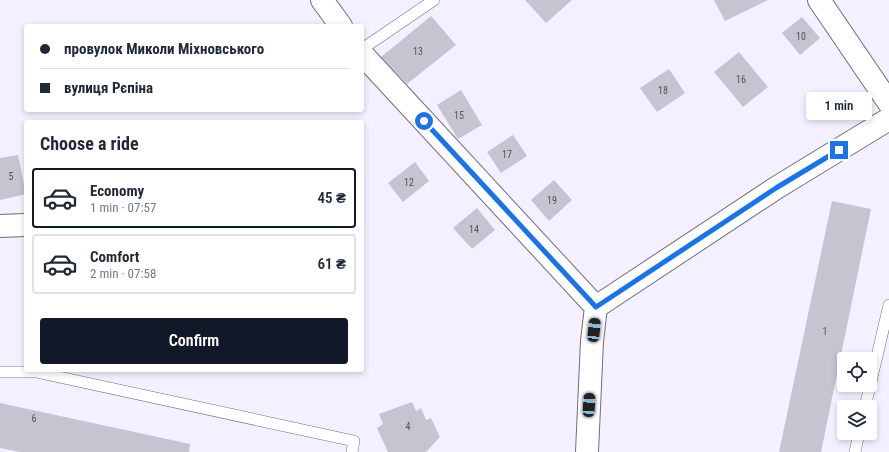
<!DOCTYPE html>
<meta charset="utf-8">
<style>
body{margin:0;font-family:"Roboto Condensed",sans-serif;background:#f6f6f7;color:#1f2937;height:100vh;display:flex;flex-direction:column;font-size:15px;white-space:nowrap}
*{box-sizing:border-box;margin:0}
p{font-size:13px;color:#747a83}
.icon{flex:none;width:22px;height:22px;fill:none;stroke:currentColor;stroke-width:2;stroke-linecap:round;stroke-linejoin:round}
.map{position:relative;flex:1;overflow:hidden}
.panel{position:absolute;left:24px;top:120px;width:340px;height:252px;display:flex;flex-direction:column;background:#fff;border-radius:4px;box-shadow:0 2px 6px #0003}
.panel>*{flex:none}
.banner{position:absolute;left:24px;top:24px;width:340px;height:88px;border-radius:4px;box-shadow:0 2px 6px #0003;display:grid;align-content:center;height:88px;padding:0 16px;background:#fff}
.buttons{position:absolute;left:837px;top:352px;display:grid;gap:8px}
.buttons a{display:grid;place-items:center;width:40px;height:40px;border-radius:4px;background:#fff;box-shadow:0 2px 6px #0003;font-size:20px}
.end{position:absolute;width:18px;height:18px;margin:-9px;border:5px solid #1a73e8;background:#fff;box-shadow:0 0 0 2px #fff}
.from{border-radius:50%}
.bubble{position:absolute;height:28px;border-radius:4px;background:#fff;box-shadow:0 2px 6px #0003;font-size:13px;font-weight:600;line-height:28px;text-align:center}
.car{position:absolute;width:12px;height:24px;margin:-12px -6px;border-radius:5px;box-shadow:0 0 3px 1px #0007;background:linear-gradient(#222 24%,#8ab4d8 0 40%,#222 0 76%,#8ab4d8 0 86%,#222 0)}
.banner b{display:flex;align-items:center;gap:14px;height:38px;font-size:15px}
.banner b+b{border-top:1px solid #e0e1e3}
.banner i{width:10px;height:10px;background:#1f2937}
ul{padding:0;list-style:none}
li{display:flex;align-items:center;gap:12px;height:60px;margin:0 8px 6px;padding:0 8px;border:2px solid #e0e1e3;border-radius:4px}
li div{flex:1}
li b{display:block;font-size:15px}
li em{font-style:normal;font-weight:600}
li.active{border-color:#111827}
li>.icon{width:36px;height:36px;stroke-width:1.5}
h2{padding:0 16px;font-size:18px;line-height:48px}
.action{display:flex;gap:8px;margin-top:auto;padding:8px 16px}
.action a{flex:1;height:46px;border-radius:4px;background:#111827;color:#fff;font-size:16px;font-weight:600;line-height:46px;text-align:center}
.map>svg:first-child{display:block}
.building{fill:#c7c3d1}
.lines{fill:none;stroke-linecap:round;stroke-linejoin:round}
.service-casing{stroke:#716d7a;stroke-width:12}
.minor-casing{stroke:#716d7a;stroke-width:24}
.service{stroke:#fff;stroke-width:11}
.minor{stroke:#fff;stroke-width:22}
.route{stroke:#1a73e8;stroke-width:5}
.labels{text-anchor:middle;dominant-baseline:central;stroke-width:3;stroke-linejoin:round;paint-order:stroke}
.number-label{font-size:10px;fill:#545259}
</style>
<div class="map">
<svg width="889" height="452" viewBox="0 0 889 452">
<rect width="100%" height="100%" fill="#f4f0ff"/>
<!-- building -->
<path class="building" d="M525,0H572L546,23Z
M714,0H768L725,21Z
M431,16L456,45L407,84L381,57Z
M802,17L820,38L800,55L782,33Z
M739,52L768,87L743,107L714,72Z
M669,69L685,93L657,112L640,88Z
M461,90L482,125L458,139L437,105Z
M513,135L527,156L501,173L487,152Z
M18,155L26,194L0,200V158Z
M415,162L429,181L403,202L388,183Z
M554,180L572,200L549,221L531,200Z
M832,201L871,209L821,452H779Z
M477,208L495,230L472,249L453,228Z
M412,402L416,411L421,408L426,420L431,418L440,437L426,452H388L377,428L383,424L379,414Z
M0,403L190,444L189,452H20L0,448Z"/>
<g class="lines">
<defs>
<path id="service" d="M362,49L434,0
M0,372H36L354,441L352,452
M865,407L889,305
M855,452L859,433"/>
<path id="minor" d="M322,0L341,26
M819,0L889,103
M362,54L596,307
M0,226L26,225
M596,307L776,188L889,119
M587,452L592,341L596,307"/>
</defs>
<!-- service casing -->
<use href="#service" class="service-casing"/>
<!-- minor casing -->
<use href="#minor" class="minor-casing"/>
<!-- service -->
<use href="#service" class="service"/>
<!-- minor -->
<use href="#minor" class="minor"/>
</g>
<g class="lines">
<!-- route -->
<path class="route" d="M424,121L596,307L776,188L839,150"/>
</g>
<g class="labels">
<!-- number labels -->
<g class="number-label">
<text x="801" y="36">10</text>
<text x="418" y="51">13</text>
<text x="741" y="79">16</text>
<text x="663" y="90">18</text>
<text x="459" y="115">15</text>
<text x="507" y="154">17</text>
<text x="11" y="176">5</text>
<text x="409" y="182">12</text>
<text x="552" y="200">19</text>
<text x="474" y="229">14</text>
<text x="825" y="331">1</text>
<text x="34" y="418">6</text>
<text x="408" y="426">4</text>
</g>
</g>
</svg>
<div class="buttons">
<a><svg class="icon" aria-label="locate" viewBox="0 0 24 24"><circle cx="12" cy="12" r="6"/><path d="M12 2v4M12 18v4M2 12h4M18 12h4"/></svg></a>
<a><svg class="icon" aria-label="layers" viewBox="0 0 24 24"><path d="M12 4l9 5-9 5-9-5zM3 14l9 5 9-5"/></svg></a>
</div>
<i class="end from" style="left:424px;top:121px"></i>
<i class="end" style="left:839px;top:150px"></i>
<div class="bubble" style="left:806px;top:92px;width:66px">1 min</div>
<i class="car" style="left:594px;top:330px;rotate:6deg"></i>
<i class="car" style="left:589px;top:405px;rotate:3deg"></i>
<div class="banner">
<b><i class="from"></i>провулок Миколи Міхновського</b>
<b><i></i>вулиця Рєпіна</b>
</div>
<section class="panel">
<h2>Choose a ride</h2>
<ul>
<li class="active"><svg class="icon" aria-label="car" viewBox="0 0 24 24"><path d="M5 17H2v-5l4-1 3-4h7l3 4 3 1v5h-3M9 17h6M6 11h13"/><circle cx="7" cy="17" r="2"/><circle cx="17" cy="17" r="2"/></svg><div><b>Economy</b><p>1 min · 07:57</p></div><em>45 ₴</em></li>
<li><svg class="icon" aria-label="car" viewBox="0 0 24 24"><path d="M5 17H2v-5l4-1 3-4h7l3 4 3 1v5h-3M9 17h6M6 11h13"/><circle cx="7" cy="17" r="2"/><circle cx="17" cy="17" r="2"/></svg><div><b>Comfort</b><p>2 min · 07:58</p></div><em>61 ₴</em></li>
</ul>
<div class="action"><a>Confirm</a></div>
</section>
</div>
